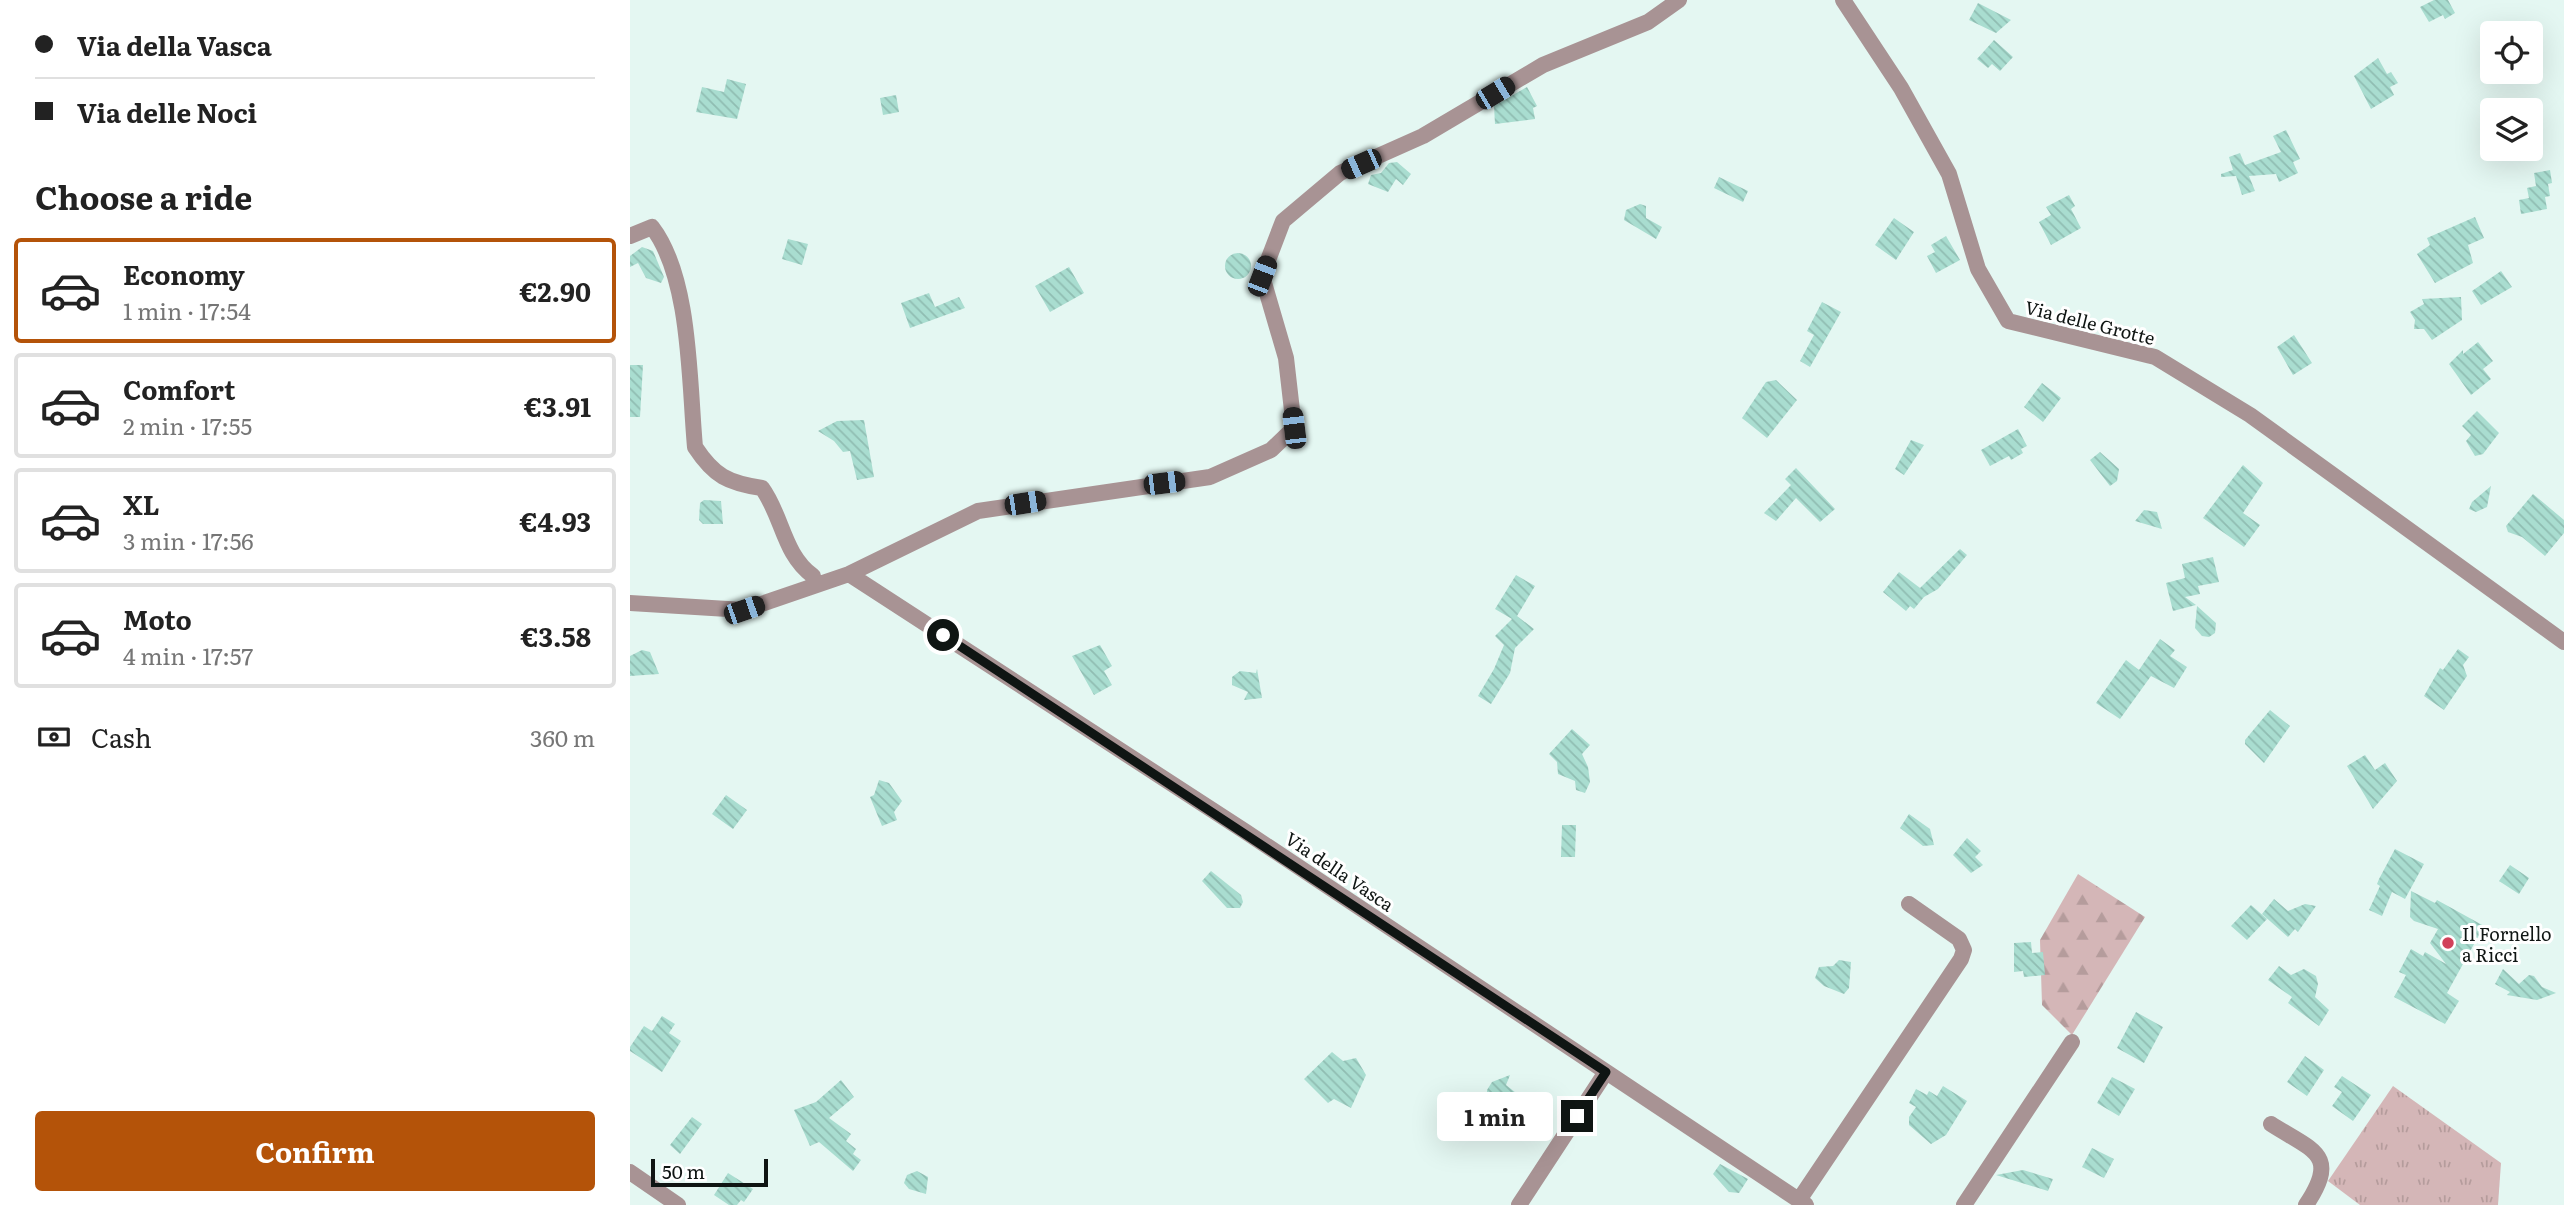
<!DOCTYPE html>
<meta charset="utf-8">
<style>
body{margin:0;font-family:Literata,serif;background:#f2f2f2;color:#222;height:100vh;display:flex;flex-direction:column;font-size:26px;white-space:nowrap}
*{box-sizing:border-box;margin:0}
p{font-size:23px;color:#767676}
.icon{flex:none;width:38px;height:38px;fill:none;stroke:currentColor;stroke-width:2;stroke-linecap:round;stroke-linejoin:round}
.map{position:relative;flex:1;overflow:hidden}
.side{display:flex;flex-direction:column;background:#fff;width:630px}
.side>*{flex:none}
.banner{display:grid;align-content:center;height:154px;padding:0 35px;background:#fff}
.fabs{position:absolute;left:1850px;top:21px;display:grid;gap:14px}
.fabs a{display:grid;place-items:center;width:63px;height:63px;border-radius:7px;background:#fff;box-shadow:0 7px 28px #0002;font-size:35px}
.scale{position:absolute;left:21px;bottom:18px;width:117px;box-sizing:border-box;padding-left:7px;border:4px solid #0f1513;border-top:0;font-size:19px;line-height:24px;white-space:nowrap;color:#0f1513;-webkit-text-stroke:5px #fff;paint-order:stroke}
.end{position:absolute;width:32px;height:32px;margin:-16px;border:9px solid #0f1513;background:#fff;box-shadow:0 0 0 4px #fff}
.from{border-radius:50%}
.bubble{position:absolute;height:49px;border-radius:7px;background:#fff;box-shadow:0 7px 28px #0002;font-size:23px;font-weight:700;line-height:49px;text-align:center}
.car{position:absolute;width:21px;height:42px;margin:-21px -10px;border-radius:9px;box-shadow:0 0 5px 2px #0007;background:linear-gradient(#222 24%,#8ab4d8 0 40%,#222 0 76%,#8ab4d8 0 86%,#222 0)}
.banner b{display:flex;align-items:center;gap:24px;height:66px;font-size:26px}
.banner b+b{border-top:2px solid #e0e0e0}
.banner i{width:18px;height:18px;background:#222}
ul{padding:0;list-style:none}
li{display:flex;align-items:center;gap:21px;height:105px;margin:0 14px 10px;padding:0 21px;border:4px solid #e0e0e0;border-radius:7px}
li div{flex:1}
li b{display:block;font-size:26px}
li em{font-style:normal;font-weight:700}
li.current{border-color:#b45309}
li>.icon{width:63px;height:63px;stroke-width:1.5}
h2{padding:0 35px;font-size:32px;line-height:84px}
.pay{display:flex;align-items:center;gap:18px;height:77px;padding:0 35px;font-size:26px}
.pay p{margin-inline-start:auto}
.button{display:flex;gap:14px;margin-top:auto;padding:14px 35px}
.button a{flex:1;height:80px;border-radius:7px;background:#b45309;color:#fff;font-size:28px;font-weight:700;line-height:80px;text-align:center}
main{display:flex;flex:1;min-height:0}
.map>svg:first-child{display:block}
.grass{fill:url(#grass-tufts)}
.forest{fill:url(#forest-firs)}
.building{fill:url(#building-back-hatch)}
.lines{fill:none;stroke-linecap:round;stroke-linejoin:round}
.minor{stroke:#a89394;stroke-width:16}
.route{stroke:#0f1513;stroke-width:9}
.poi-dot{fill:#d1415a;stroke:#fff;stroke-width:2.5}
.labels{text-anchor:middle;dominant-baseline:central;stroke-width:6;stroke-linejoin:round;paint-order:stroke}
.street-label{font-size:18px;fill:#0f1513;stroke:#fff}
.poi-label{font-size:18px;fill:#0f1513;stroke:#fff;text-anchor:start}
</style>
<main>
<section class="side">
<div class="banner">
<b><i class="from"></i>Via della Vasca</b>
<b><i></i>Via delle Noci</b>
</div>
<h2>Choose a ride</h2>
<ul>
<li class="current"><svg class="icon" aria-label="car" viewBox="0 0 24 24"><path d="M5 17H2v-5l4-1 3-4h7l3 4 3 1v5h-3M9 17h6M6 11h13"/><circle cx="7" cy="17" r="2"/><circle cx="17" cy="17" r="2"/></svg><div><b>Economy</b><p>1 min · 17:54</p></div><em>€2.90</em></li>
<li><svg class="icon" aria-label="car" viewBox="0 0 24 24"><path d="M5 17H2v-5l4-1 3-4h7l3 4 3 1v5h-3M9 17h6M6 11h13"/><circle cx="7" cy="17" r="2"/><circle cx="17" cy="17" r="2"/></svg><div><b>Comfort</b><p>2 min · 17:55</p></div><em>€3.91</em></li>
<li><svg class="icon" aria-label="car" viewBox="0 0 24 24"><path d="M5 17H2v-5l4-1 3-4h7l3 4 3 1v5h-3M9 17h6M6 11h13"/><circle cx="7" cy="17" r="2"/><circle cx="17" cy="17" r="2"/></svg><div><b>XL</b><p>3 min · 17:56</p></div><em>€4.93</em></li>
<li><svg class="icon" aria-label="car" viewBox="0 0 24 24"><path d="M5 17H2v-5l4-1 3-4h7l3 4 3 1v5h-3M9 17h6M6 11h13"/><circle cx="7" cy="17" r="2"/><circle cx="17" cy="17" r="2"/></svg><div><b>Moto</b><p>4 min · 17:57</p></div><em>€3.58</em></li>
</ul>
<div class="pay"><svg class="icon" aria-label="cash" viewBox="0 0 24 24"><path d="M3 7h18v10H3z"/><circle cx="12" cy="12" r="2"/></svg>Cash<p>360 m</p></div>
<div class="button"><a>Confirm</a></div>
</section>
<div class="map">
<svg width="1934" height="1205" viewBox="0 0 1934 1205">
<defs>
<pattern id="grass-tufts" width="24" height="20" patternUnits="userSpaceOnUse" patternTransform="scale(1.75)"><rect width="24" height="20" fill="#d4b6b7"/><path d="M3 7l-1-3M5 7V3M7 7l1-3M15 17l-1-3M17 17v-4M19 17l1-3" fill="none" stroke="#b59c9c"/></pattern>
<pattern id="forest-firs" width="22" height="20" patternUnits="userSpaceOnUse" patternTransform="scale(1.75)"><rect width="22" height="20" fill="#d4b6b7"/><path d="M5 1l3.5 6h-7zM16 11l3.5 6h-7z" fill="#b59c9c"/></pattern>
<pattern id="building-back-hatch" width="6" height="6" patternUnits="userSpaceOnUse" patternTransform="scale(1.75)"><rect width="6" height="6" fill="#a9ddd0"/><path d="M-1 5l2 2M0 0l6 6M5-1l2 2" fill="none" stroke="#90bdb2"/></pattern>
</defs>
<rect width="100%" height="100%" fill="#e4f7f2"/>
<!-- grass -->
<path class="grass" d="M1763,1086L1871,1163L1868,1205H1730L1698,1181Z"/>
<!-- forest -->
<path class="forest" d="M1448,874L1515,917L1442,1035L1412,1005L1410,940Z"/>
<!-- building -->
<path class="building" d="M1804,0H1818L1825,13L1815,19L1813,15L1799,22L1790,7Z
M1348,3L1381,20L1366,33L1339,20Z
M1364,40L1383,57L1370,71L1362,64L1358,68L1347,59Z
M1748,58L1757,74L1761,72L1768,83L1760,87L1764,95L1741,109L1724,76Z
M97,79L116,84L107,119L66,112L72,87L94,92Z
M897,87L907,106L903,108L905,119L865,124L864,106Z
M266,95L269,112L253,115L250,98Z
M1656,130L1670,159L1663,162L1668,173L1649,182L1646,174L1619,176L1625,191L1612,195L1606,176L1591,177V174L1603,170L1599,157L1610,153L1615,165L1651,152L1643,136Z
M767,162L781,174L773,185L766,179L758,192L738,184L741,175L751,173L759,163Z
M1920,170L1922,183L1918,184L1920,196L1915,197L1917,209L1891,214L1889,200L1899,198L1897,188L1906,186L1904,173Z
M1089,177L1118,191L1113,202L1084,188Z
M1439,195L1445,206L1441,209L1451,228L1421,245L1409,222L1421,215L1416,207Z
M1010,204L1016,206V218L1032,227L1026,239L994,220L996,210Z
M1845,217L1854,238L1838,245L1843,263L1805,283L1787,254L1800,245L1797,238Z
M1264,218L1284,232L1266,260L1245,245Z
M1316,236L1330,260L1306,273L1297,256L1305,252L1301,245Z
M158,239L178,244L172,265L152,259Z
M12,247L23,251L34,277L31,283L16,278L8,263L0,267V256Z
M595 266a13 13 0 1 1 26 0a13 13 0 1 1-26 0Z
M439,267L454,293L420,312L405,286Z
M1871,271L1882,287L1851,305L1842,291Z
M299,293L305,307L329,297L335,308L280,328L271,303Z
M1831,297L1832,320L1802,340L1794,329H1784L1785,320L1780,312L1794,304L1792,299Z
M1192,302L1211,312L1180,367L1170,361L1184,335L1177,331Z
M1664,335L1682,363L1663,375L1647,347Z
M1848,342L1863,361L1853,369L1861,379L1841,395L1819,364L1833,350V354Z
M0,365H13L10,417H0Z
M1146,380L1167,400L1137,438L1112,418L1136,382Z
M1412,383L1431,398L1413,422L1394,407Z
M1847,411L1869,433L1853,454L1845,456L1836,441L1841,435L1832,426Z
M234,420L244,477L227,480L220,451L213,452L204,441L188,431L207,421Z
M1388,429L1397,446L1391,449L1393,453L1381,460L1379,456L1360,466L1351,450Z
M1281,440L1294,445L1274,475L1265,469Z
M1470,452L1489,469L1487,481L1480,486L1460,460Z
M1613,465L1633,483L1613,513L1630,525L1614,547L1573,518Z
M1166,468L1205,509L1190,522L1166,498L1146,521L1134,513L1161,485L1155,479Z
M1861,486L1857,507L1846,512L1839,509L1842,502Z
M1903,494L1934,520V533L1915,556L1892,537L1878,532L1876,526Z
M74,500L91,501L93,524H73L69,520L70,503Z
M1514,510L1527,512L1532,529L1505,521Z
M1330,549L1337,555L1308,589L1294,597L1284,609L1280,606L1276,611L1253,592L1269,572L1290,588Z
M1583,557L1589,582L1568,586L1570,594L1555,597L1566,605L1543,611L1536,583L1555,578L1552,564Z
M886,575L905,586L887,616L904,629L885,648L880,673L861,704L848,696L864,669L874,645L865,636L882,619L865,609Z
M1567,606L1586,623L1585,633L1579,637L1572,636L1565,628Z
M1530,639L1545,650L1540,656L1557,667L1544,688L1521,676L1490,719L1466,703L1496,660L1509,670Z
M470,645L482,666L474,671L482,685L464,695L442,656Z
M1828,649L1839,657L1833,665L1837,676L1814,710L1794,696L1810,668L1813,670Z
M12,650L20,652L29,674L0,676V656Z
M627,669L632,698L614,700L618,692L602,685V677L610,671L626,673Z
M1640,710L1660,726L1634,763L1615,744V740Z
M942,729L960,745L952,754L958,767L960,782L955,793L946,790L945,781L928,774L927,762L919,754Z
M1735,755L1745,770L1755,763L1767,781L1743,809L1717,766Z
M249,780L259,783L272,801L264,812L267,820L252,826L240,797L244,795Z
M96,795L117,810L103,829L82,814Z
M1279,814L1300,829L1304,845L1293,846L1270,828Z
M932,825H946L945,857H931Z
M1337,838L1351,851L1345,857L1353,865L1341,873L1323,855Z
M1765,849L1794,864L1775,899L1762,892L1752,916L1739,910L1750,886L1747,884L1749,879Z
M1880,865L1899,878L1889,894L1869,881Z
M581,871L611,895L613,902L610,908H597L572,881Z
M1781,891L1805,903L1807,900L1854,926L1817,993L1829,1001L1815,1024L1764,997L1776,975L1769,972L1781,949L1793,956L1795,952L1816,964L1800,943L1808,929L1784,921L1780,917Z
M1644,899L1658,911L1675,904L1686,906L1668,932L1665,929L1658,937L1632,914Z
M1621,905L1637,919L1617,940L1601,926Z
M1401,942L1402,953L1413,952L1415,975L1394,977L1393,971L1384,972V943Z
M1209,960L1221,962L1219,988L1214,994L1194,986L1185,978L1189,967L1203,966Z
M1649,966L1661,975L1674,969L1686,976L1688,984L1685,997L1699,1010L1689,1026L1658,1003L1662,997L1638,980Z
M1873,969L1889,984L1899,975L1904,976L1912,987L1926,993L1907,1000L1877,995L1880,992L1865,984Z
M1506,1012L1533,1027L1514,1063L1487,1048Z
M32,1016L45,1024L39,1033L51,1041L32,1072L0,1051V1047L14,1026L22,1031Z
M702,1052L713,1061L726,1058L736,1075L721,1108L704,1099L698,1103L674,1079Z
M1675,1056L1694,1070L1677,1096L1657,1082Z
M880,1075L876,1085L886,1093L879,1107L857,1096V1090L862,1082Z
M1712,1076L1741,1095L1723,1121L1702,1106L1712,1092L1704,1087Z
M1482,1077L1505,1089L1489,1116L1467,1103Z
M211,1080L224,1097L199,1118L221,1134L216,1141L226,1149L223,1154L231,1160L223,1171L189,1142L180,1146L164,1110L186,1102Z
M1313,1086L1337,1101L1316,1135L1301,1144L1279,1125V1117L1286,1107L1279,1103L1286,1089L1297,1095L1299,1091L1307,1096Z
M62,1117L72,1124L50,1154L40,1145Z
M1462,1148L1484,1159L1474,1178L1452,1167Z
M1090,1164L1118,1179L1109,1193L1099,1192L1083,1174Z
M1393,1170L1423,1179L1418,1191L1366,1175Z
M287,1171L298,1177L296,1194L279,1189L274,1183L277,1175Z
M98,1173L123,1189L114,1202L111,1200L107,1205H99L84,1195Z"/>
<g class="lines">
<!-- minor -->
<path class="minor" d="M1213,0L1271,88L1319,174L1348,269L1378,321L1525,357L1620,415L1934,642
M0,236L22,227C61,278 59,382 65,447C84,476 98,483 132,488C153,517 153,554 183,576L184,586
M219,574L616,832L1176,1205
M0,603L114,610L219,574L348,511L580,477L641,450L664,428L656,358L632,276L653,221L710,173L793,136L913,65L1018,22L1049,0
M1641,1124C1683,1151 1710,1154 1676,1205
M0,1172L48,1205
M1169,1200L1331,959L1334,950L1329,939L1279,904
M889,1205L976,1072
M1334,1205L1442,1042"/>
</g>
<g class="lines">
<!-- route -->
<path class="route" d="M313,635L976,1072L947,1116"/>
</g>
<!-- markers -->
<circle class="poi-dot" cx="1818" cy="943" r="7"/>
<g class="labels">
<!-- street labels -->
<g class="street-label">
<text transform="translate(1460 322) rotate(14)">Via delle Grotte</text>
<text transform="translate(710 871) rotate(34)">Via della Vasca</text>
</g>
<!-- poi labels -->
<g class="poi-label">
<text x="1832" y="933">Il Fornello<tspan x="1832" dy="21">a Ricci</tspan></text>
</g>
</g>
</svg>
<div class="fabs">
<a><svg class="icon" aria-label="locate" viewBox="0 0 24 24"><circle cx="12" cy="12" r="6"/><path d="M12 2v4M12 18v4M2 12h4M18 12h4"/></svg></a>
<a><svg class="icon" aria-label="layers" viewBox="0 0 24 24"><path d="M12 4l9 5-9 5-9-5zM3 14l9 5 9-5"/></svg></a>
</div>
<div class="scale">50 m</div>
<i class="end from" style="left:313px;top:635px"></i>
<i class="end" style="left:947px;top:1116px"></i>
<div class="bubble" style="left:807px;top:1092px;width:116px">1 min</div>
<i class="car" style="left:865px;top:93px;rotate:59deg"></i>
<i class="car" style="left:731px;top:164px;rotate:246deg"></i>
<i class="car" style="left:632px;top:276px;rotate:21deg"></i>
<i class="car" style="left:664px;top:428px;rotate:353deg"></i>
<i class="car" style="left:534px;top:483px;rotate:83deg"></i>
<i class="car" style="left:395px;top:503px;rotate:81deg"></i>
<i class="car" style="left:114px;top:610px;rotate:71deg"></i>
</div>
</main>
